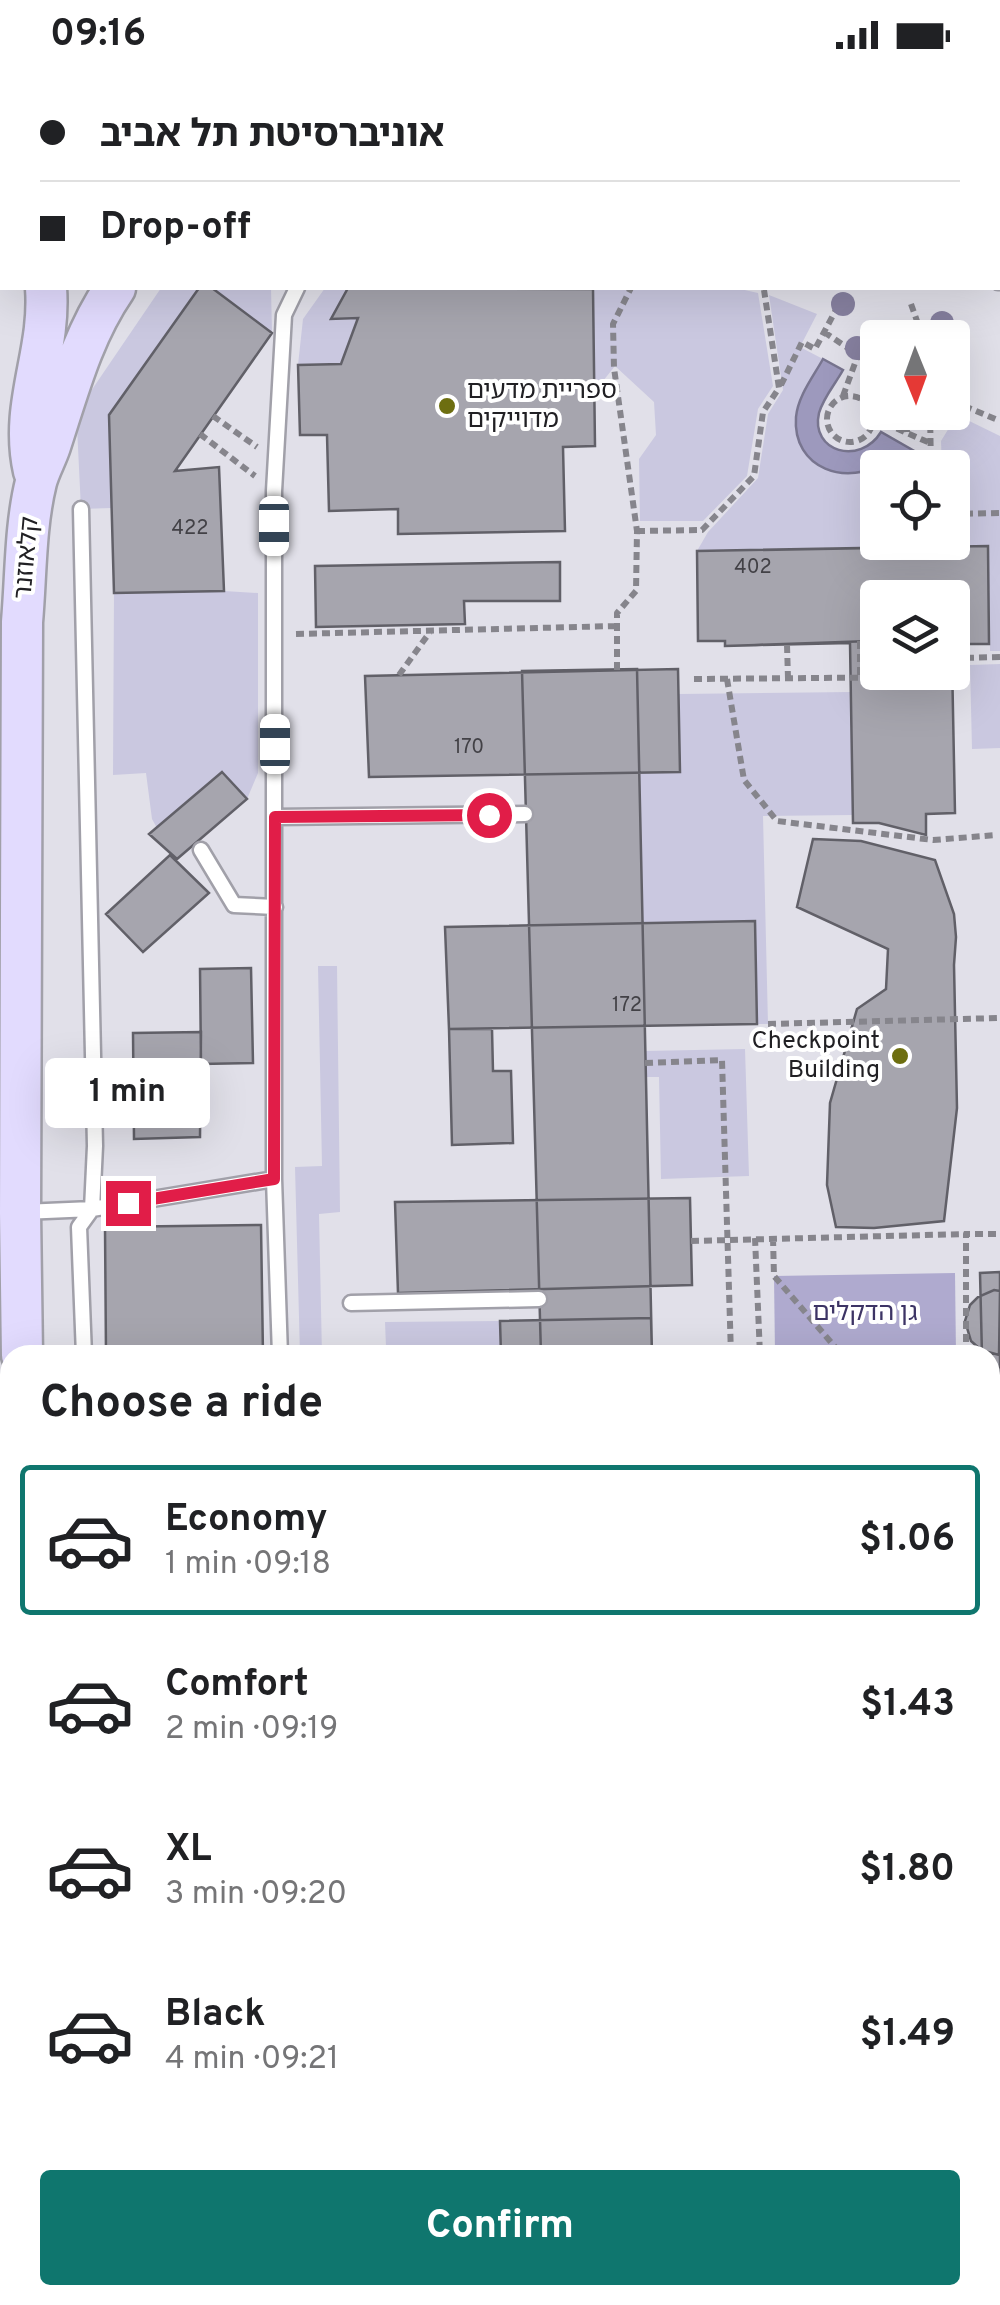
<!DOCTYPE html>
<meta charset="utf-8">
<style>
body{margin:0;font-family:Overpass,"Noto Sans Hebrew",sans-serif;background:#f2f2f2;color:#202124;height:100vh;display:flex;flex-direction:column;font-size:38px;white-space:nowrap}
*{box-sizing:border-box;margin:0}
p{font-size:32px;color:#757577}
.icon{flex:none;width:55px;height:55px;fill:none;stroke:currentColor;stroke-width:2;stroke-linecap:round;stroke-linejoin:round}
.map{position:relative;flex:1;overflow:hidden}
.details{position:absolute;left:0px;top:1275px;width:1000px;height:960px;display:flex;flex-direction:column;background:#fff;border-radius:30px 30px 0 0;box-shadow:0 10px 40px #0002}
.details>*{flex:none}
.hud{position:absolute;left:0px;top:0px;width:1000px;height:220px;box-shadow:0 10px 40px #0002;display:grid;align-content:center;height:220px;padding:0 40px;background:#fff}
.needle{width:65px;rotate:179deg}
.controls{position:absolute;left:860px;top:250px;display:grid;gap:20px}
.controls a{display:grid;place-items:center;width:110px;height:110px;border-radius:10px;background:#fff;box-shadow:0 10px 40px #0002;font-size:50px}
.end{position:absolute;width:45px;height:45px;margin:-22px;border:12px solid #e11d48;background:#fff;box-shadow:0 0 0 5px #fff}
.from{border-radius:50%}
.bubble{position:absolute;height:70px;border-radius:10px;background:#fff;box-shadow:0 10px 40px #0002;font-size:32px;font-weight:700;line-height:70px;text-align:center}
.car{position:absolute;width:30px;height:60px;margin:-30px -15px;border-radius:12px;box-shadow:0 0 8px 2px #0007;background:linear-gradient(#fff 24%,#345 0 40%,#fff 0 76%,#345 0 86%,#fff 0)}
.hud b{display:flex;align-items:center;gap:35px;height:95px;font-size:38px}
.hud b+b{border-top:2px solid #e0e0e0}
.hud i{width:25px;height:25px;background:#202124}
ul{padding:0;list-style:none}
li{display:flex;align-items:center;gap:30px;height:150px;margin:0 20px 15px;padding:0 20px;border:5px solid transparent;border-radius:10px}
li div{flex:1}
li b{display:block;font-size:38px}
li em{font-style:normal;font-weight:700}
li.current{border-color:#0f766e}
li>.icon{width:90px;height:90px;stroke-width:1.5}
h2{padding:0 40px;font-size:45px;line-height:120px}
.button{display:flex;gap:20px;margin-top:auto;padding:20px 40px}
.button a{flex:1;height:115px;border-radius:10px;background:#0f766e;color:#fff;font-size:40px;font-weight:700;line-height:115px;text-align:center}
.status{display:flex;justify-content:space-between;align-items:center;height:70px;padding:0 50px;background:#fff;direction:ltr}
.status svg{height:28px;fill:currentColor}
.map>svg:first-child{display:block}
.green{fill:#cac8e0}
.forest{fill:#afaacf}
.water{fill:#9d99bd;stroke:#78758f;stroke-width:2.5}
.building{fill:#a6a5ae;stroke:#616068;stroke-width:2.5}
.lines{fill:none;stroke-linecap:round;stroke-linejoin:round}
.lane-casing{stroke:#a1a0a9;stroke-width:19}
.secondary-casing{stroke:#a1a0a9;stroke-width:45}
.path{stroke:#86858c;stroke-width:6;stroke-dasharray:8 5;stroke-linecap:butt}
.lane{stroke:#fff;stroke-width:14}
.secondary{stroke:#e2dbfe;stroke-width:40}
.tree{fill:#8781a0}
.route{stroke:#e11d48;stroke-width:12}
.poi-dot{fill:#6d6e10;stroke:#fff;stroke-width:4}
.labels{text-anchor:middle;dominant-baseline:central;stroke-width:8;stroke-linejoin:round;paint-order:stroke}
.number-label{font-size:20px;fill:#424146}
.poi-label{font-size:25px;fill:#212024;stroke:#fff;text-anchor:start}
.street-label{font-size:25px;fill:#212024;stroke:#fff}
.park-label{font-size:25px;fill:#3d3465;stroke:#fff}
</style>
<div class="status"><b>09:16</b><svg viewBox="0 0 49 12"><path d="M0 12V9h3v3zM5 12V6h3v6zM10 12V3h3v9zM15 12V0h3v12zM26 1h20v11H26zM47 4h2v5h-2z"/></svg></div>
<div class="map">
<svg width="1000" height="2235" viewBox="0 0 1000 2235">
<rect width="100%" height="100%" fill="#e1e0e9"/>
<!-- green -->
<path class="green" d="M161,218H199L109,345L111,438L81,439L77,357L91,321Z
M212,218H271L272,263Z
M325,218H348L332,249L358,248L341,294L298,295L303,249Z
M513,218H736L758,223L773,316L758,339L747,406L703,451H640L639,389L656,365L654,332L615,296L595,321L593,219L513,220Z
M769,225L817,244L800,277L823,289C811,310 795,330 796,355C797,401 852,415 886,390L891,397L878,398L879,478L697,481L708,462L758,408L768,344L783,320Z
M957,345L1000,366V581H990L988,476H948V473L952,472V398L942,397L941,371Z
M224,521L258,523V703L247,729L222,702L157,758L152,749L146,703L113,705L114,523Z
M1000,594V678L972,679L970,595Z
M851,622L853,745L763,746L768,954H757L755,851L642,853L639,702L680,701L679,624Z
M318,896H337L340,1142L319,1144L322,1285H300L295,1097L322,1096Z
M745,979L749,1106L661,1109L659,1007H645V981Z
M500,1251L501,1285H428V1276L386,1277L385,1252Z
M990,1329H1000V1435L990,1436Z
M1000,1528V1602H990V1529Z
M8,2165L10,2225H20L22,2235H0V2169Z
M336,2225H540V2235H336Z
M772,2225H825V2235H773Z
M890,2225H960V2235H900Z"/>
<!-- forest -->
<path class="forest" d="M955,1203L956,1285H775L774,1206Z"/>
<!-- water -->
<path class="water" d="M823,289L843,300C836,313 823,328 819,343C810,382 860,396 881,362L916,382L917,397H891L886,391C848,418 792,399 796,347C798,326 813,307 823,289Z"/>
<!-- building -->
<path class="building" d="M606,0H694L693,2Z
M199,218H212L272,263L175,401L219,397L224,521L114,523L109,345Z
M348,218L593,219L595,376L563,377L565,461L398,464V439L329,441L327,365H300L298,295L341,294L358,248L331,249Z
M917,472H933V477L988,476L989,574H965V569H952V528H878V602H952V590L955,743L926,744V765L879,753H853L850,573L725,576V571H698L697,481L917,477Z
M988,476L989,574H965V569H952V528H878V576H870V571L725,576V571H698L697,481Z
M560,492V531H464L465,554L316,557L315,496Z
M637,599L652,1285H541L522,601Z
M678,599L680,702L369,707L365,606Z
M222,702L247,729L177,789L149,764Z
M813,769L861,771L935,790L954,844L956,867L954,895L957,1038L944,1151L874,1158L836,1157L827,1115L830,1033L857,939L886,919L888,879L797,837Z
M170,785L209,823L143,882L106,844Z
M755,851L757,954L449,959L445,857Z
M251,898L253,993L201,994L200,899Z
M449,959H492L493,1001H511L513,1073L452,1075Z
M201,962L200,1067L134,1069L133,963Z
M690,1128L692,1215L398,1223L395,1132Z
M261,1155L263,1285H106L105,1157Z
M1000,1202V1305H990V1285H982L980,1203Z
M994,1220L1000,1221L999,1285L981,1280L971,1271L965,1251L970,1235L978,1227Z
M651,1248L652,1285H501L500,1251Z
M990,1602H1000V1712H990Z
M990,1745H1000V2235H960V2225H990Z
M584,2225H772L773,2235H584Z"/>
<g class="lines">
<defs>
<path id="lane" d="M189,0L190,2
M456,2L458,0
M998,212H1000
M275,747L525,744
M201,780L234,835L275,837
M274,1109L280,1285
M23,1142L92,1139L95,1076L81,439
M351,1233L539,1229
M84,1285L79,1157L92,1139L274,1109V421L284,245L297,218
M0,1696L10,1695
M179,2225V2235"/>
<path id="secondary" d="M132,0V2
M84,2L85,0
M34,401C19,335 51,283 46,218
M22,1285L20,1143L22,552C26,507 25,456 36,412C39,400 46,388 50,376C68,321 82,266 115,218
M81,2225L83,2235"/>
</defs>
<!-- lane casing -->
<use href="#lane" class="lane-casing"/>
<!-- secondary casing -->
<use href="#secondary" class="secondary-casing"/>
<!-- path -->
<path class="path" d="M584,0L589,2
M772,2L773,0
M848,2L849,0
M2,88V141
M911,234L923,268
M824,262L878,298
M781,315L802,272L815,279L837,238
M843,326L858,285
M827 349a23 23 0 1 1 46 0a23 23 0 1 1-46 0Z
M952,331L1000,351
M906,342L907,362
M930,342L931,398
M213,346L257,377
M873,348L930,373
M200,364L255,406
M952,444L1000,443
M952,455L953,471
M637,461L702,460L754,406L763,342L779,318L764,220
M296,564L617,556
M959,569V588L1000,587
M860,571V608
M787,575L788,608
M617,600V543L636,521L637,461L614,298L613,254L631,218
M399,605L430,562
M694,609L938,607V602
M727,609L744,710L777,751L933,770L997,765
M768,954L999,948
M645,993L722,990L731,1285
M755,1168L760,1285
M773,1168L774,1206L842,1285
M691,1171L966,1164
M966,1285V1164H1000
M990,1317H1000
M990,1375H1000
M990,1486H1000
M990,1730H1000
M0,1804L10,1947
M0,2158L10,2153
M576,2225V2235
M851,2225V2235"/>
<!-- lane -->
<use href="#lane" class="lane"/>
<!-- secondary -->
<use href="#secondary" class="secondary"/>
</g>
<!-- trees -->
<g class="tree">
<circle cx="843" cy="234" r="12"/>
<circle cx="942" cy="253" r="12"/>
<circle cx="857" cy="278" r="12"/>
</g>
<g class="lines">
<!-- route -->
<path class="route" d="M128,1133L274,1109L275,747L489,745"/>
</g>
<!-- markers -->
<g class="poi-dot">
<circle cx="447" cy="336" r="10"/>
<circle cx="900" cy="986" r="10"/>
</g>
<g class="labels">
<!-- number labels -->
<g class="number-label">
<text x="190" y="459">422</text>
<text x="753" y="498">402</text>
<text x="469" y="678">170</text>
<text x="627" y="936">172</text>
</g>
<!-- poi labels -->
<g class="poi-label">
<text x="467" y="322">ספריית מדעים<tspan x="467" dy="29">מדוייקים</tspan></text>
<text x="880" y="972" text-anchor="end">Checkpoint<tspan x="880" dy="29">Building</tspan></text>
</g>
<!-- street labels -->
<g class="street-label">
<text transform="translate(28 488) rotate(-85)">קלאוזנר</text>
</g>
<!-- park labels -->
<g class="park-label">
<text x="865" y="1244">גן הדקלים</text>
</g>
</g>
</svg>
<div class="controls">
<a><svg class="needle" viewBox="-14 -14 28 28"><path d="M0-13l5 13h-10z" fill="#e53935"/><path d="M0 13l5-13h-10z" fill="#757577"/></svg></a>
<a><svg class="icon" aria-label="locate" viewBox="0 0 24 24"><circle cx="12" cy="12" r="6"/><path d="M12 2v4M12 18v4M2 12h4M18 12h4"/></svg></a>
<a><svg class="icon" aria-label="layers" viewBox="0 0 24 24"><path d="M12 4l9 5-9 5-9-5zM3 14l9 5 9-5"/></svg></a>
</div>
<i class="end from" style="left:489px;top:745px"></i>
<i class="end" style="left:128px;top:1133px"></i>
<div class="bubble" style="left:45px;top:988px;width:165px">1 min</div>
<i class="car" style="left:274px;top:456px;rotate:180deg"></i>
<i class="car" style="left:275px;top:674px;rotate:0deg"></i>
<div class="hud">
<b><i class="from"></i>אוניברסיטת תל אביב</b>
<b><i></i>Drop-off</b>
</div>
<section class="details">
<h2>Choose a ride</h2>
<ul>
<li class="current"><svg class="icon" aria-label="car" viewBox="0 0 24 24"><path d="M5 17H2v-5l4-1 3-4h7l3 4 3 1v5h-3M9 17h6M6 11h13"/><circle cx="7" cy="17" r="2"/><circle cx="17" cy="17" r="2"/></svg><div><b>Economy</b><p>1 min · 09:18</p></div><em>$1.06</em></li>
<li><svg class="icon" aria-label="car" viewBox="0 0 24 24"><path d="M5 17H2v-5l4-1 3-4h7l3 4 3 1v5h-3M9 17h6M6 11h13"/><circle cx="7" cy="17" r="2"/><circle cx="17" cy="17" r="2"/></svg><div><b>Comfort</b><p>2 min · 09:19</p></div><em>$1.43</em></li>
<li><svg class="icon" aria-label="car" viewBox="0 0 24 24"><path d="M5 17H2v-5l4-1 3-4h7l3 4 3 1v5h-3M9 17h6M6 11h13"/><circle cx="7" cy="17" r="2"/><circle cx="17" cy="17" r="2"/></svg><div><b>XL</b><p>3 min · 09:20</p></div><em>$1.80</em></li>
<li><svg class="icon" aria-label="car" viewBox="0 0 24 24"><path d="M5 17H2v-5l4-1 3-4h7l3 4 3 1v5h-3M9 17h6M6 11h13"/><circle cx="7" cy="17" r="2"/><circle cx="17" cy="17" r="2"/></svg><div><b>Black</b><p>4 min · 09:21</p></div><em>$1.49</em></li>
</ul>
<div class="button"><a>Confirm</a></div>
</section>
</div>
